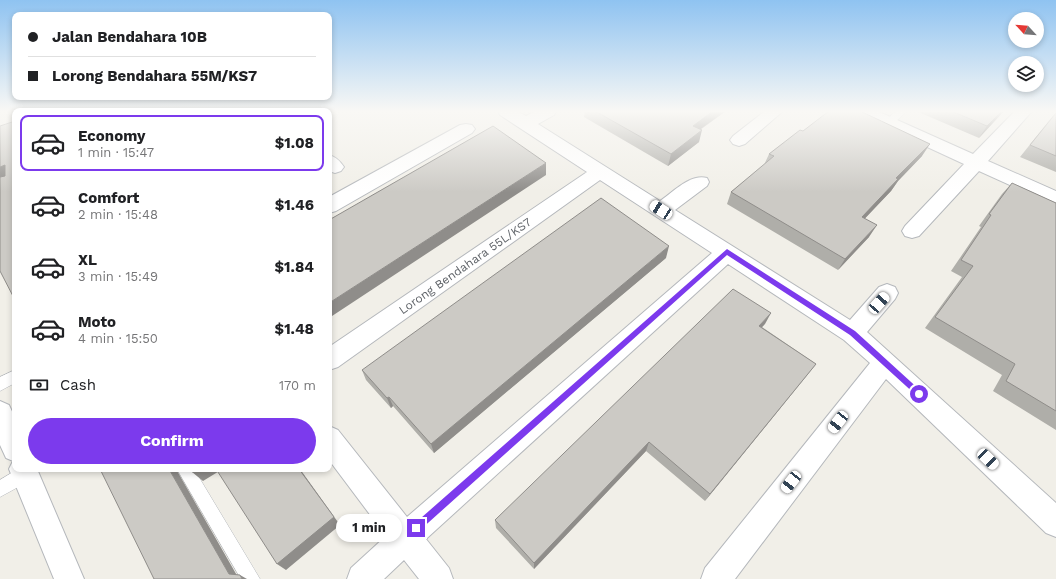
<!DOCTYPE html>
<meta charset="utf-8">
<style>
body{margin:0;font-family:"Work Sans",sans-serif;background:#f2f2f2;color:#202124;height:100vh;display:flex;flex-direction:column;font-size:15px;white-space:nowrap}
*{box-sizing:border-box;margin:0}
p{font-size:13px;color:#757577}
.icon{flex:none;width:22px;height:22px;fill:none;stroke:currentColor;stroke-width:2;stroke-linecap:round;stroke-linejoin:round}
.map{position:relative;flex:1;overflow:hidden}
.details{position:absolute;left:12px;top:108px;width:320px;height:364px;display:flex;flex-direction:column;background:#fff;border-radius:8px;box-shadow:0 2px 6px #0003}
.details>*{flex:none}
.top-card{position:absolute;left:12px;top:12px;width:320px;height:88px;border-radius:8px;box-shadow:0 2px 6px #0003;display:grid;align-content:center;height:88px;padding:0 16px;background:#fff}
.needle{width:26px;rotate:296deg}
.controls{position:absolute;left:1008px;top:12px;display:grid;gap:8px}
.controls a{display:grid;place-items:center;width:36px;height:36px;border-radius:50%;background:#fff;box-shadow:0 2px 6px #0003;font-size:20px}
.end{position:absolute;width:18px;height:18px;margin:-9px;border:5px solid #7c3aed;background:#fff;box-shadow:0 0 0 2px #fff}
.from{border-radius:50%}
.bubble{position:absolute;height:28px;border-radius:14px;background:#fff;box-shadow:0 2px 6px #0003;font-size:13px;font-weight:700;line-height:28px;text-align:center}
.car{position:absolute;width:12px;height:24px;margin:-12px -6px;border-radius:5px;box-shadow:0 0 3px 1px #0007;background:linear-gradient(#fff 24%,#345 0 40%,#fff 0 76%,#345 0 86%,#fff 0)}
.top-card b{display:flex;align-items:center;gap:14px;height:38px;font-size:15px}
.top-card b+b{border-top:1px solid #e0e0e0}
.top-card i{width:10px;height:10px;background:#202124}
ul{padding:7px 0 0;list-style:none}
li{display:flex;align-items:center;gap:12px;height:56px;margin:0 8px 6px;padding:0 8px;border:2px solid transparent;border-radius:8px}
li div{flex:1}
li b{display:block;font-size:15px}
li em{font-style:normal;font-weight:700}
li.selected{border-color:#7c3aed}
li>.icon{width:36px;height:36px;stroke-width:1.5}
.pay{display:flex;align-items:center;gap:10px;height:44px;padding:0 16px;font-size:15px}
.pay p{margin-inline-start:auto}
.action{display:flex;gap:8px;margin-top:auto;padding:8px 16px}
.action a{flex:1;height:46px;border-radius:24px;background:#7c3aed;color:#fff;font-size:16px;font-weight:700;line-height:46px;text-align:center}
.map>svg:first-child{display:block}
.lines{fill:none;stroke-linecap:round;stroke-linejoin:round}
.service-casing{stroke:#b5b8bc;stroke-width:1}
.minor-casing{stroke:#b5b8bc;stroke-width:2}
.service{fill:#fff;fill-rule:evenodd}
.minor{fill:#fff;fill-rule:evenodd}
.wall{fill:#afaea9}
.shaded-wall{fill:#8f8d8a}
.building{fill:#cccac5;stroke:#8f8d8a}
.route{fill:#7c3aed}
.labels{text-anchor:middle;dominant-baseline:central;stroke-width:3;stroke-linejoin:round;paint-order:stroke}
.street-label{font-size:12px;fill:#5f6368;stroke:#fff}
</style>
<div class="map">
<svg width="1056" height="579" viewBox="0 0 1056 579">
<rect width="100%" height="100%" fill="#f1efe8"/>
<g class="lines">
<defs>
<path id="service" d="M896,111H907L893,124H885L884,122Z
M15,370V383L0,391V377Z
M18,469H31L33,474L31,480L0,497V480Z
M177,469H194L260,579H241Z"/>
<path id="minor" d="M498,111H517L526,116L536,111H556L554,115L538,124L660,201C673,192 691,173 707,178L709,182L707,186L675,210L850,320L879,287L887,284L895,287L898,293L895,299L867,332L1056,503V537L1046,533L886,379L735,579H701L705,568L870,363L844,340L728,264L426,539L449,568L453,579H419L404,560L384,579H347L351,568L386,536L329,460V426L338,430L407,517L712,253L600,180L338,367L329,370V347L587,172L500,115Z
M765,111H783L745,144L739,146L733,144L730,140L733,136Z
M856,111H877L973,154L1015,111H1032L988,161L1056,191V206L979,171L919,236L912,238L905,236L902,231L905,226L964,164L858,115Z
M466,124L472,125L475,129L472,133L336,211L329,213V197L460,125Z
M329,155C336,157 340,161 344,167L341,171L335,173L329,171Z
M0,401L9,405L15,418V469H37L84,579H54L9,469L13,461L6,458L0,445Z"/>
</defs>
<!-- service casing -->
<use href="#service" class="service-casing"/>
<!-- minor casing -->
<use href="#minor" class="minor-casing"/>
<!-- service -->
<use href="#service" class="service"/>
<!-- minor -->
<use href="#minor" class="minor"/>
</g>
<!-- wall -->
<path class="wall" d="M585,111H726L700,130L699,142L668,166L584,117Z
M916,111H1004L979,138Z
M1056,112V172L1020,157Z
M803,131L922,156L898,181L891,191L865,218L869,237L838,270L727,204L731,192L764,165L769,154Z
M1012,183L1056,203V430L993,391L1002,375L925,328L962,277L951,271L981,227L979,226L1002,194Z
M666,258L434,453L393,406L391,408L366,380L362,370Z
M765,324L762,327L816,364L705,501L646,451L534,569L496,528L495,520Z"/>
<!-- shaded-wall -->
<path class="shaded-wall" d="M713,111H726L689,137L693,126Z
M1002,111H1004L979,138L987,126Z
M702,130L699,142L668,166L671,154Z
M930,144L922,156L898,181L891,191L855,229L862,217L896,178Z
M546,163V175L329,318V303Z
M5,165L15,177L0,184V167Z
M877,225L869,237L838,270L845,259Z
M669,246L666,258L434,453L431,444Z
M771,313L765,324L753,336L759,326Z
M816,364L808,374L705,501L710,494Z
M389,397L393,406L391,408L387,398Z
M649,442L646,451L534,569V563Z
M169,469H176L239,579L229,574Z
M198,469H220L221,470L203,481L192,472Z
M299,469H300L340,525L286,570L277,564Z
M240,575L247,579H242Z"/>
<!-- building -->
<path class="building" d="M595,111H713L693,126L702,130L671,154Z
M829,111H860L930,144L896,178L898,179L862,217L877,225L845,259L731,192L774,156L769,154L800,130L803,131Z
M951,111H1002L987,126Z
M1056,113V156L1030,145Z
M15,121V300L0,271V177L5,176V165L0,167V126Z
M493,126L546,163L329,303V220Z
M1012,183L1056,203V411L1006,381L1015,364L935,317L973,266L961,260L991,215L989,214Z
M601,198L669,246L431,444L389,397L387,398L362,370Z
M733,289L771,313L759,326L816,364L710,494L649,442L534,563L495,520Z
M100,469H169L229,574L240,575L242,579H154Z
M190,469H198L192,472Z
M216,469H299L334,517L277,564Z"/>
<!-- sky -->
<linearGradient id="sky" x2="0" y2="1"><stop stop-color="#8fc3f1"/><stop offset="0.58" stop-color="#f9f8f5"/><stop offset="1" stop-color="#f9f8f5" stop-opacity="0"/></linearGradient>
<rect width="1056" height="192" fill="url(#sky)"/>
<!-- route -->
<path class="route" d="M727,249L855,331L922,392V396H917L850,335L727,255L419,531L416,532L413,531L411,528L413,525Z"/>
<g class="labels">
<!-- street labels -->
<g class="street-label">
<text transform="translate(465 266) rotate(-35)">Lorong Bendahara 55L/KS7</text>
</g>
</g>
</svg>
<div class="controls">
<a><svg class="needle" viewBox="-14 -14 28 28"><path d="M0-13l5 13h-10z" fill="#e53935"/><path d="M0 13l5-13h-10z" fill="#757577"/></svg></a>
<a><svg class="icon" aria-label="layers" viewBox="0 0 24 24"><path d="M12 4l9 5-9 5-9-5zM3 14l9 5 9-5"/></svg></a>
</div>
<i class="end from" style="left:919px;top:394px"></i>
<i class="end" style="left:416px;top:528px"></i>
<div class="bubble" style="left:336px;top:514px;width:66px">1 min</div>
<i class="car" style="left:661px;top:210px;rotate:303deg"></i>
<i class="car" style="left:879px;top:303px;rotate:42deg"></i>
<i class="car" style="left:838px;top:422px;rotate:218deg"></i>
<i class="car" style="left:988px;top:459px;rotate:134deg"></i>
<i class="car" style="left:791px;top:482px;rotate:218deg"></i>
<div class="top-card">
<b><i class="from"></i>Jalan Bendahara 10B</b>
<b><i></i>Lorong Bendahara 55M/KS7</b>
</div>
<section class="details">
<ul>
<li class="selected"><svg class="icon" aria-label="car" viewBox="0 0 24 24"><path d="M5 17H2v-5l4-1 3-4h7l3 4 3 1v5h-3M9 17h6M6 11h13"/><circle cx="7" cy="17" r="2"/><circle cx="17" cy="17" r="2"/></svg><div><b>Economy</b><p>1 min · 15:47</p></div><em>$1.08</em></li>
<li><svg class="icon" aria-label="car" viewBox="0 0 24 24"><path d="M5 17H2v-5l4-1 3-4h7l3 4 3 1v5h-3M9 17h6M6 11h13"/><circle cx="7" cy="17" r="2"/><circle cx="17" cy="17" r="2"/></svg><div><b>Comfort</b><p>2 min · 15:48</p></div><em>$1.46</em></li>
<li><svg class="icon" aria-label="car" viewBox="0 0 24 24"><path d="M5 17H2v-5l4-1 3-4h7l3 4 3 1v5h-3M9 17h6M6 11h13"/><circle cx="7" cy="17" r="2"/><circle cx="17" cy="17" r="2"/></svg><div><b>XL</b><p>3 min · 15:49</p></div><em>$1.84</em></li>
<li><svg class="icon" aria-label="car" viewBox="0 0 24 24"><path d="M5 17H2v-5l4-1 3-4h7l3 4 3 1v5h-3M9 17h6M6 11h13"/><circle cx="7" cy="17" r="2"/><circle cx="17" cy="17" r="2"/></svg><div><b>Moto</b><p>4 min · 15:50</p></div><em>$1.48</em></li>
</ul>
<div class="pay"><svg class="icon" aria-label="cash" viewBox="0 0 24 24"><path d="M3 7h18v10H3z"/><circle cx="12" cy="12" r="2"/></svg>Cash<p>170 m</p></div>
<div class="action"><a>Confirm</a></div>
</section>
</div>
